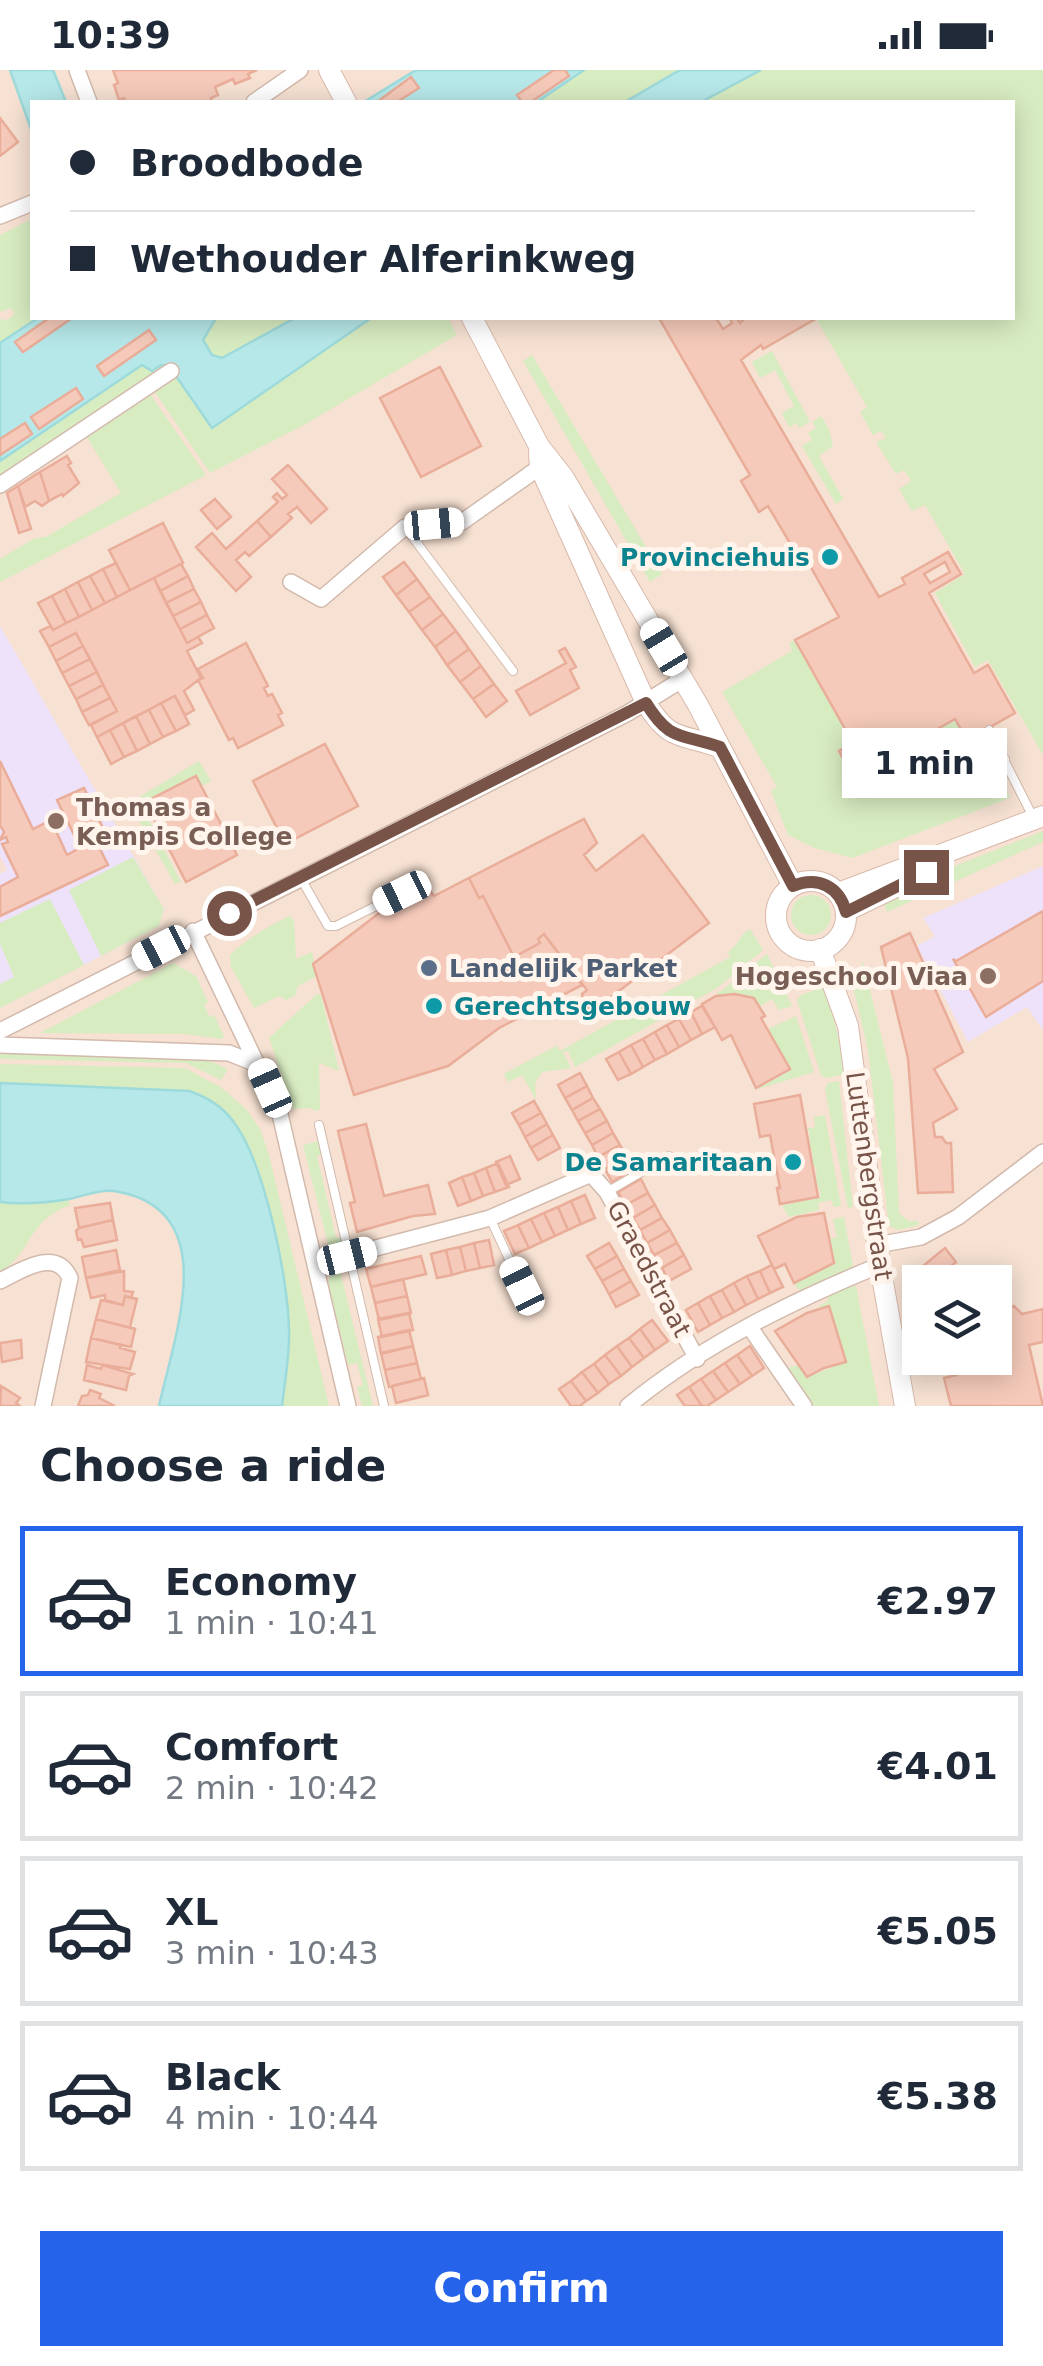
<!DOCTYPE html>
<meta charset="utf-8">
<style>
body{margin:0;font-family:"DejaVu Sans",sans-serif;background:#f2f2f3;color:#1f2937;height:100vh;display:flex;flex-direction:column;font-size:38px;white-space:nowrap}
*{box-sizing:border-box;margin:0}
p{font-size:32px;color:#747a83}
.icon{flex:none;width:55px;height:55px;fill:none;stroke:currentColor;stroke-width:2;stroke-linecap:round;stroke-linejoin:round}
.map{position:relative;height:1336px;overflow:hidden}
.details{display:flex;flex-direction:column;background:#fff;flex:1}
.details>*{flex:none}
.hud{position:absolute;left:30px;top:30px;width:985px;height:220px;border-radius:0px;box-shadow:0 5px 25px #0003;display:grid;align-content:center;height:220px;padding:0 40px;background:#fff}
.tools{position:absolute;left:902px;top:1195px;display:grid;gap:20px}
.tools a{display:grid;place-items:center;width:110px;height:110px;border-radius:0px;background:#fff;box-shadow:0 5px 25px #0003;font-size:50px}
.end{position:absolute;width:45px;height:45px;margin:-22px;border:12px solid #785348;background:#fff;box-shadow:0 0 0 5px #fff}
.from{border-radius:50%}
.bubble{position:absolute;height:70px;border-radius:0px;background:#fff;box-shadow:0 5px 25px #0003;font-size:32px;font-weight:800;line-height:70px;text-align:center}
.car{position:absolute;width:30px;height:60px;margin:-30px -15px;border-radius:12px;box-shadow:0 0 8px 2px #0007;background:linear-gradient(#fff 24%,#345 0 40%,#fff 0 76%,#345 0 86%,#fff 0)}
.hud b{display:flex;align-items:center;gap:35px;height:95px;font-size:38px}
.hud b+b{border-top:2px solid #e0e1e3}
.hud i{width:25px;height:25px;background:#1f2937}
ul{padding:0;list-style:none}
li{display:flex;align-items:center;gap:30px;height:150px;margin:0 20px 15px;padding:0 20px;border:5px solid #e0e1e3;border-radius:0px}
li div{flex:1}
li b{display:block;font-size:38px}
li em{font-style:normal;font-weight:800}
li.selected{border-color:#2563eb}
li>.icon{width:90px;height:90px;stroke-width:1.5}
h2{padding:0 40px;font-size:45px;line-height:120px}
.primary-button{display:flex;gap:20px;margin-top:auto;padding:20px 40px}
.primary-button a{flex:1;height:115px;border-radius:0px;background:#2563eb;color:#fff;font-size:40px;font-weight:800;line-height:115px;text-align:center}
.status{display:flex;justify-content:space-between;align-items:center;height:70px;padding:0 50px;background:#fff;direction:ltr}
.status svg{height:28px;fill:currentColor}
.map>svg:first-child{display:block}
.residential{fill:#f6e1d2;fill-rule:evenodd}
.education{fill:#eee1fa}
.green{fill:#d8ecc1}
.water{fill:#b7e8e9;stroke:#9ddadb;stroke-width:2.5}
.building{fill:#f5caba;stroke:#e9ad99;stroke-width:2.5;fill-rule:evenodd}
.lines{fill:none;stroke-linecap:round;stroke-linejoin:round}
.lane-casing{stroke:#d2b9ac;stroke-width:10}
.street-casing{stroke:#d2b9ac;stroke-width:18}
.secondary-casing{stroke:#d8b9ab;stroke-width:22}
.lane{stroke:#fff;stroke-width:8}
.street{stroke:#fff;stroke-width:15}
.secondary{stroke:#fff;stroke-width:20}
.route{stroke:#785348;stroke-width:12}
.culture-dot{fill:#0f9aa8;stroke:#fff5ec;stroke-width:4}
.education-dot{fill:#8d6e63;stroke:#fff5ec;stroke-width:4}
.service-dot{fill:#5c6f8a;stroke:#fff5ec;stroke-width:4}
.labels{text-anchor:middle;dominant-baseline:central;stroke-width:10;stroke-linejoin:round;paint-order:stroke}
.culture-label{font-size:25px;font-weight:bold;fill:#0d838f;stroke:#fff5ec;text-anchor:end}
.education-label{font-size:25px;font-weight:bold;fill:#785e54;stroke:#fff5ec;text-anchor:start}
.service-label{font-size:25px;font-weight:bold;fill:#4e5e75;stroke:#fff5ec;text-anchor:start}
.street-label{font-size:25px;fill:#785348;stroke:#fff5ec}
</style>
<div class="status"><b>10:39</b><svg viewBox="0 0 49 12"><path d="M0 12V9h3v3zM5 12V6h3v6zM10 12V3h3v9zM15 12V0h3v12zM26 1h20v11H26zM47 4h2v5h-2z"/></svg></div>
<div class="map">
<svg width="1043" height="1336" viewBox="0 0 1043 1336">
<rect width="100%" height="100%" fill="#fef1e4"/>
<!-- residential -->
<path class="residential" d="M0,0H1043V1336H0ZM32,32H1012V248H32ZM920,1212H995V1288H920Z"/>
<!-- education -->
<path class="education" d="M0,556L164,839L159,856L0,938V804L7,800L0,786Z
M1043,796V960L1027,937L968,972L917,876L935,866L923,848Z"/>
<!-- green -->
<path class="green" d="M579,0H1043V685L988,590L975,597L935,523L965,504L925,435L912,441L899,419L911,411L904,400L896,404L876,372L886,368L881,361L873,365L860,342L867,337L817,250L821,248H1012V32H530Z
M32,149V248H38L0,273V249L7,250L15,244L11,238L0,242V165Z
M216,248H295L222,288L213,285L203,267Z
M371,248H448L457,265L302,356L210,403L152,318L175,304L212,358Z
M772,281L810,352L799,358L797,353L789,357L782,343L794,336L775,300L760,308L752,292Z
M532,285L662,504L650,512L523,291Z
M145,295L152,300L161,295L170,297L0,410V391L137,296Z
M148,321L206,405L0,512V489L35,468L46,467L121,423L85,364Z
M821,346L829,359L833,376L819,386L843,429L836,434L802,376L812,370L808,363L816,358L812,352Z
M795,570L853,673L839,682L859,716L892,698L896,705L904,701L896,683L922,668C941,696 965,718 1001,707L1010,728L852,788L815,778L788,765L771,721L777,717L722,622L792,581L789,573Z
M955,649L977,664L992,692C965,697 951,681 940,658Z
M199,691L211,711L202,716L196,706L141,735L181,812L175,814L129,733Z
M1043,761V772L887,842L883,830L932,805Z
M133,787L164,839L159,856L101,886L69,820Z
M791 845a20 20 0 1 1 40 0a20 20 0 1 1-40 0Z
M50,829L84,895L0,938V914L14,907L0,874V853Z
M290,846L294,851L296,889L312,882L316,906L297,917L296,925L286,930L279,926L254,938L231,897L230,886C238,874 277,851 290,846Z
M750,859L763,880L717,918L575,997L568,981L563,982L571,998L542,1002L535,1013L536,1030L522,1005L508,1012L504,1004L556,976L560,981L730,887L728,882C739,876 739,864 750,859Z
M767,884L792,936L779,940L772,929L760,936L754,927L716,925Z
M863,892L893,1013L899,1143L908,1151H918L919,1155L898,1160L889,1156L868,980L853,916Z
M173,893L196,906L208,932L204,935L210,947L214,945L224,966L222,969L183,964L40,963Z
M826,916L847,1004L826,1008L821,1005L797,930L801,925Z
M317,924L321,925L339,1001L319,993L320,1039L315,1041L310,1038L293,1039L269,968Z
M796,946L814,1002L755,1020L791,1000L768,959Z
M0,984L183,985L207,990L228,999L221,1010L186,993L0,989Z
M0,994L185,998L222,1018L246,1039L260,1059L269,1085L329,1336H282C285,1310 290,1284 289,1259C288,1207 264,1091 233,1051C222,1036 207,1027 189,1021L0,1013Z
M839,1011L853,1137L848,1138L825,1019L828,1013Z
M825,1045L841,1136L834,1137L831,1130L818,1133L819,1140L789,1147L782,1135L819,1128L821,1123L814,1107L817,1105L816,1097H813L812,1079H809L807,1071L810,1069L809,1061L805,1059L815,1057L814,1047Z
M319,1071L322,1083L317,1086L336,1168L342,1167L343,1176L330,1182L303,1075Z
M68,1129L70,1135C25,1152 33,1183 0,1202V1132L32,1134Z
M844,1147L853,1197L801,1220L797,1218L794,1213L835,1194L830,1169L837,1167L833,1149Z
M339,1197L373,1336H362L357,1317L363,1315L357,1293L348,1295L328,1212L331,1202Z
M856,1216L879,1336H814L788,1298L798,1295L807,1307L846,1292L829,1237L820,1239L819,1236L828,1231L827,1227L846,1217Z"/>
<!-- water -->
<path class="water" d="M10,0H53L66,32H32V62Z
M416,0H584L537,32H364Z
M680,0H761L701,32H625Z
M38,248H216L203,270L212,285L222,288L295,248H371L212,358L169,296L161,295L152,301L142,295L0,391V273Z
M0,1013L189,1021C207,1027 222,1036 233,1051C264,1091 288,1207 289,1259C290,1284 285,1310 282,1336H159C174,1266 225,1138 114,1121C100,1119 83,1126 69,1129C45,1133 24,1135 0,1132Z"/>
<!-- building -->
<path class="building" d="M113,0H257L248,4L250,8L235,14L233,9L215,17L218,25L211,28L212,32H126L124,28L119,30L114,15L118,13Z
M554,0H565L569,6L531,32H522L517,25Z
M411,7L419,18L397,32H377Z
M0,48L18,72L0,86Z
M49,248H72L23,282L15,272Z
M659,248H716L723,259L732,253L730,248H737L740,253L745,248H817L763,279L761,275L741,290L879,527L905,514L902,508L948,482L961,504L929,523L974,603L988,595L1015,643L967,670L955,649L896,683L905,700L896,705L892,698L859,717L839,681L853,673L795,570L839,547L801,480H794L768,436L759,442L741,411L750,405ZM945,492L950,502L930,513L924,504Z
M149,260L156,270L104,306L97,296Z
M440,297L481,376L421,407L380,328Z
M76,318L83,329L39,359L31,347Z
M25,353L32,364L0,385V369Z
M67,386L71,393L68,395L79,413L63,426L62,424L49,431L40,402Z
M288,395L327,439L311,453L297,437L288,444L292,448L271,467L257,451L278,432L273,427L277,423L282,429L287,425L272,409Z
M40,402L49,431L42,436L35,431L25,437L18,416Z
M18,416L31,459L19,463L7,423Z
M215,429L231,447L217,459L201,440Z
M257,451L271,467L249,486L245,482L236,490L251,507L236,521L196,477L212,463L226,479Z
M163,453L183,493L130,520L109,480Z
M404,492L417,509L396,525L383,507Z
M116,493L130,520L117,527L103,499Z
M181,494L188,506L160,521L154,508Z
M103,499L117,527L105,533L90,506Z
M90,506L105,533L92,540L78,512Z
M188,506L194,519L166,533L160,521Z
M154,508L187,573L198,567L202,573L187,581L201,608L184,621L194,640L185,645L175,626L97,667L91,655L117,641L76,563L49,577L40,561L50,556L53,560Z
M417,509L430,527L409,542L396,525Z
M78,512L92,540L79,547L65,519Z
M65,519L79,547L66,553L52,526Z
M194,519L201,532L173,546L166,533Z
M52,526L66,553L53,560L38,533Z
M430,527L443,544L422,560L409,542Z
M201,532L207,545L180,559L173,546Z
M443,544L456,561L435,577L422,560Z
M207,545L214,558L187,573L180,559Z
M456,561L469,579L447,595L435,577Z
M76,563L83,576L56,591L49,577Z
M246,573L268,616L264,618L268,626L272,624L282,643L278,645L283,655L238,678L233,668L229,670L198,610L203,608L198,599Z
M83,576L90,589L62,603L56,591Z
M565,578L576,597L570,600L579,618L530,645L516,621L566,593L559,581Z
M469,579L481,596L460,612L447,595Z
M90,589L97,602L69,616L62,603Z
M481,596L494,614L473,629L460,612Z
M97,602L103,615L76,629L69,616Z
M494,614L507,631L486,647L473,629Z
M103,615L110,628L82,642L76,629Z
M175,626L189,654L176,661L161,633Z
M110,628L117,641L89,655L82,642Z
M161,633L176,661L163,667L149,640Z
M149,640L163,667L150,674L136,646Z
M136,646L150,674L137,681L123,653Z
M123,653L137,681L124,687L110,660Z
M110,660L124,687L111,694L97,667Z
M325,674L358,736L285,774L253,711Z
M0,691L33,759L51,750L67,785L95,769L108,795L0,846V817L18,807L2,774L8,772L6,767L0,770L4,762L0,755Z
M196,706L237,785L186,812L145,732Z
M84,718L104,760L78,773L57,730Z
M584,749L597,773L584,785L596,801L643,765L709,853L595,939H590L584,932L582,924L587,920L544,864L538,869L540,873L514,887L483,826L479,828L469,808Z
M469,808L479,828L483,826L514,887L540,873L538,869L544,864L582,915L499,958L448,996L354,1025L313,894L422,810L434,826Z
M1043,841V911L986,947L953,889L956,891Z
M910,863L963,982L934,999L957,1039L933,1053L935,1067H942L946,1073H951L953,1122L918,1123L908,988L881,877Z
M735,924L754,928L765,946L761,948L790,999L756,1018L731,965L722,970L702,934L716,926Z
M702,936L715,957L702,964L691,942Z
M691,942L702,964L691,970L679,949Z
M679,949L691,970L679,977L667,955Z
M667,955L679,977L667,984L655,962Z
M655,962L667,984L655,990L643,969Z
M643,969L655,990L643,997L631,975Z
M631,975L643,997L631,1004L619,982Z
M619,982L631,1004L618,1010L606,989Z
M580,1003L587,1016L565,1028L558,1015Z
M587,1016L593,1028L572,1040L565,1028Z
M800,1025L818,1127L780,1134L777,1118H780L770,1065L760,1067L754,1034Z
M593,1028L600,1039L578,1051L572,1040Z
M534,1031L541,1043L519,1055L512,1043Z
M600,1039L607,1051L585,1063L578,1051Z
M541,1043L547,1054L525,1067L519,1055Z
M607,1051L613,1063L592,1075L585,1063Z
M366,1054L384,1126L428,1115L435,1144L413,1146L357,1162L350,1133L355,1132L338,1061Z
M547,1054L553,1065L531,1078L525,1067Z
M613,1063L620,1075L598,1087L592,1075Z
M553,1065L560,1078L538,1090L531,1078Z
M620,1075L627,1087L605,1099L598,1087Z
M510,1086L520,1109L506,1115L496,1092Z
M627,1087L634,1099L612,1112L605,1099Z
M498,1093L509,1117L495,1122L486,1098Z
M486,1098L495,1122L483,1126L474,1103Z
M474,1103L483,1126L471,1131L462,1107Z
M462,1107L471,1131L458,1136L449,1113Z
M641,1109L648,1123L626,1135L618,1122Z
M648,1123L655,1135L633,1148L626,1135Z
M585,1125L595,1148L581,1154L571,1131Z
M571,1131L581,1154L568,1160L558,1137Z
M110,1133L113,1150L79,1158L75,1138Z
M655,1135L662,1148L640,1160L633,1148Z
M558,1137L568,1160L555,1166L544,1143Z
M544,1143L555,1166L542,1172L531,1149Z
M824,1143L834,1193L794,1213L785,1194L774,1199L758,1166L797,1147Z
M662,1148L670,1160L647,1173L640,1160Z
M531,1149L542,1172L529,1178L518,1155Z
M113,1150L117,1170L84,1177L81,1169L78,1170L76,1161L79,1158Z
M518,1155L529,1178L515,1184L504,1161Z
M670,1160L677,1173L654,1185L647,1173Z
M489,1170L494,1195L480,1198L474,1173Z
M474,1173L480,1198L466,1201L460,1177Z
M609,1173L617,1186L595,1199L587,1186Z
M677,1173L684,1185L662,1198L654,1185Z
M460,1177L466,1201L452,1205L446,1180Z
M945,1178L956,1192L939,1206L941,1212L920,1214L917,1201Z
M116,1180L120,1200L86,1208L82,1187Z
M446,1180L452,1205L437,1208L431,1184Z
M684,1185L691,1199L669,1211L662,1198Z
M421,1186L426,1204L371,1217L366,1199Z
M617,1186L624,1199L602,1211L595,1199Z
M772,1195L783,1217L770,1223L760,1201Z
M624,1199L631,1211L609,1224L602,1211Z
M124,1201V1221L133,1222L131,1228L125,1226L123,1235L105,1230V1225L91,1228L86,1208Z
M760,1201L770,1223L758,1229L747,1206Z
M747,1206L758,1229L746,1235L734,1213Z
M403,1209L407,1226L375,1233L371,1217Z
M631,1211L639,1225L616,1237L609,1224Z
M734,1213L746,1235L734,1242L722,1220Z
M722,1220L734,1242L722,1248L710,1226Z
M125,1226L137,1229L130,1257L135,1259L96,1249L101,1230L123,1235Z
M407,1226L411,1243L379,1250L375,1233Z
M710,1226L722,1248L710,1255L698,1233Z
M698,1233L710,1255L698,1262L686,1240Z
M829,1236L846,1292L824,1298L807,1307L775,1261L807,1243Z
M1014,1236L1022,1244L1043,1239V1272L1029,1275L1043,1336H951L944,1308L956,1305L957,1291L965,1288H995V1251L1001,1249L1006,1239Z
M409,1243L413,1260L382,1267L378,1249Z
M96,1249L135,1259L131,1277L91,1268Z
M652,1250L668,1271L655,1280L640,1259Z
M640,1259L655,1280L644,1288L629,1268Z
M409,1260L413,1276L381,1284L378,1267Z
M91,1268L121,1275L120,1278L135,1282L130,1299L86,1292Z
M629,1268L644,1288L632,1297L617,1276Z
M21,1270L22,1288L2,1292L0,1273Z
M413,1276L417,1293L385,1300L381,1283Z
M617,1276L632,1297L621,1306L605,1285Z
M750,1276L764,1298L752,1306L737,1285Z
M605,1285L621,1306L609,1314L594,1294Z
M737,1285L752,1306L740,1314L725,1293Z
M417,1293L421,1309L389,1317L385,1300Z
M725,1293L740,1314L728,1322L713,1301Z
M594,1294L609,1314L598,1323L582,1302Z
M87,1295L101,1299L102,1295L133,1304L129,1306L126,1320L84,1310Z
M713,1301L728,1322L716,1330L701,1309Z
M582,1302L598,1323L586,1331L571,1311Z
M424,1308L428,1325L396,1333L392,1316Z
M701,1309L716,1330L707,1336H702L689,1317Z
M571,1311L586,1331L580,1336H571L559,1319Z
M1,1316L20,1328L16,1333L20,1336H0Z
M689,1317L702,1336H685L677,1325Z
M90,1320L101,1324L99,1328L115,1336H78L82,1326L88,1325Z"/>
<g class="lines">
<defs>
<path id="lane" d="M405,457L513,601
M989,660L1032,745
M936,669C958,699 970,706 1005,689
M300,807L328,856H336L402,823
M319,1055L384,1336
M607,1122L669,1086
M490,1148L522,1217"/>
<path id="street" d="M77,0L89,32
M254,32L300,0
M0,146L32,133
M0,415L171,301
M291,512L321,529L405,457L462,452L540,397
M193,861L279,1040L348,1336
M0,961L628,643L683,609
M0,975L229,983L259,995
M877,1175L921,1167L958,1147L1043,1082
M315,1194L490,1148L591,1104L607,1122L697,1289
M0,1211C22,1200 56,1177 70,1208L43,1336
M749,1256L804,1336
M628,1336C702,1275 792,1231 880,1195"/>
<path id="secondary" d="M329,0L346,32
M472,248L539,376L564,408L698,635L793,816
M539,383L540,397L646,633C670,672 680,663 719,677
M776 846a35 35 0 1 1 70 0a35 35 0 1 1-70 0Z
M838,823L1043,746
M846,841L925,803
M820,879L848,956L880,1195L905,1336"/>
</defs>
<!-- lane casing -->
<use href="#lane" class="lane-casing"/>
<!-- street casing -->
<use href="#street" class="street-casing"/>
<!-- secondary casing -->
<use href="#secondary" class="secondary-casing"/>
<!-- lane -->
<use href="#lane" class="lane"/>
<!-- street -->
<use href="#street" class="street"/>
<!-- secondary -->
<use href="#secondary" class="secondary"/>
</g>
<g class="lines">
<!-- route -->
<path class="route" d="M229,843L646,633C670,672 680,663 720,677L793,816C818,806 839,816 846,842L926,802"/>
</g>
<!-- markers -->
<g class="culture-dot">
<circle cx="830" cy="487" r="10"/>
<circle cx="434" cy="936" r="10"/>
<circle cx="793" cy="1092" r="10"/>
</g>
<g class="education-dot">
<circle cx="56" cy="751" r="10"/>
<circle cx="988" cy="906" r="10"/>
</g>
<circle class="service-dot" cx="429" cy="898" r="10"/>
<g class="labels">
<!-- culture labels -->
<g class="culture-label">
<text x="810" y="487">Provinciehuis</text>
<text x="454" y="936" text-anchor="start">Gerechtsgebouw</text>
<text x="773" y="1092">De Samaritaan</text>
</g>
<!-- education labels -->
<g class="education-label">
<text x="76" y="737">Thomas a<tspan x="76" dy="29">Kempis College</tspan></text>
<text x="968" y="906" text-anchor="end">Hogeschool Viaa</text>
</g>
<!-- service labels -->
<g class="service-label">
<text x="449" y="898">Landelijk Parket</text>
</g>
<!-- street labels -->
<g class="street-label">
<text transform="translate(869 1106) rotate(82)">Luttenbergstraat</text>
<text transform="translate(649 1199) rotate(62)">Graedstraat</text>
</g>
</g>
</svg>
<div class="tools">
<a><svg class="icon" aria-label="layers" viewBox="0 0 24 24"><path d="M12 4l9 5-9 5-9-5zM3 14l9 5 9-5"/></svg></a>
</div>
<i class="end from" style="left:229px;top:843px"></i>
<i class="end" style="left:926px;top:802px"></i>
<div class="bubble" style="left:842px;top:658px;width:165px">1 min</div>
<i class="car" style="left:434px;top:454px;rotate:85deg"></i>
<i class="car" style="left:664px;top:577px;rotate:329deg"></i>
<i class="car" style="left:402px;top:823px;rotate:244deg"></i>
<i class="car" style="left:161px;top:878px;rotate:243deg"></i>
<i class="car" style="left:270px;top:1018px;rotate:336deg"></i>
<i class="car" style="left:347px;top:1186px;rotate:76deg"></i>
<i class="car" style="left:522px;top:1216px;rotate:334deg"></i>
<div class="hud">
<b><i class="from"></i>Broodbode</b>
<b><i></i>Wethouder Alferinkweg</b>
</div>
</div>
<section class="details">
<h2>Choose a ride</h2>
<ul>
<li class="selected"><svg class="icon" aria-label="car" viewBox="0 0 24 24"><path d="M5 17H2v-5l4-1 3-4h7l3 4 3 1v5h-3M9 17h6M6 11h13"/><circle cx="7" cy="17" r="2"/><circle cx="17" cy="17" r="2"/></svg><div><b>Economy</b><p>1 min · 10:41</p></div><em>€2.97</em></li>
<li><svg class="icon" aria-label="car" viewBox="0 0 24 24"><path d="M5 17H2v-5l4-1 3-4h7l3 4 3 1v5h-3M9 17h6M6 11h13"/><circle cx="7" cy="17" r="2"/><circle cx="17" cy="17" r="2"/></svg><div><b>Comfort</b><p>2 min · 10:42</p></div><em>€4.01</em></li>
<li><svg class="icon" aria-label="car" viewBox="0 0 24 24"><path d="M5 17H2v-5l4-1 3-4h7l3 4 3 1v5h-3M9 17h6M6 11h13"/><circle cx="7" cy="17" r="2"/><circle cx="17" cy="17" r="2"/></svg><div><b>XL</b><p>3 min · 10:43</p></div><em>€5.05</em></li>
<li><svg class="icon" aria-label="car" viewBox="0 0 24 24"><path d="M5 17H2v-5l4-1 3-4h7l3 4 3 1v5h-3M9 17h6M6 11h13"/><circle cx="7" cy="17" r="2"/><circle cx="17" cy="17" r="2"/></svg><div><b>Black</b><p>4 min · 10:44</p></div><em>€5.38</em></li>
</ul>
<div class="primary-button"><a>Confirm</a></div>
</section>
